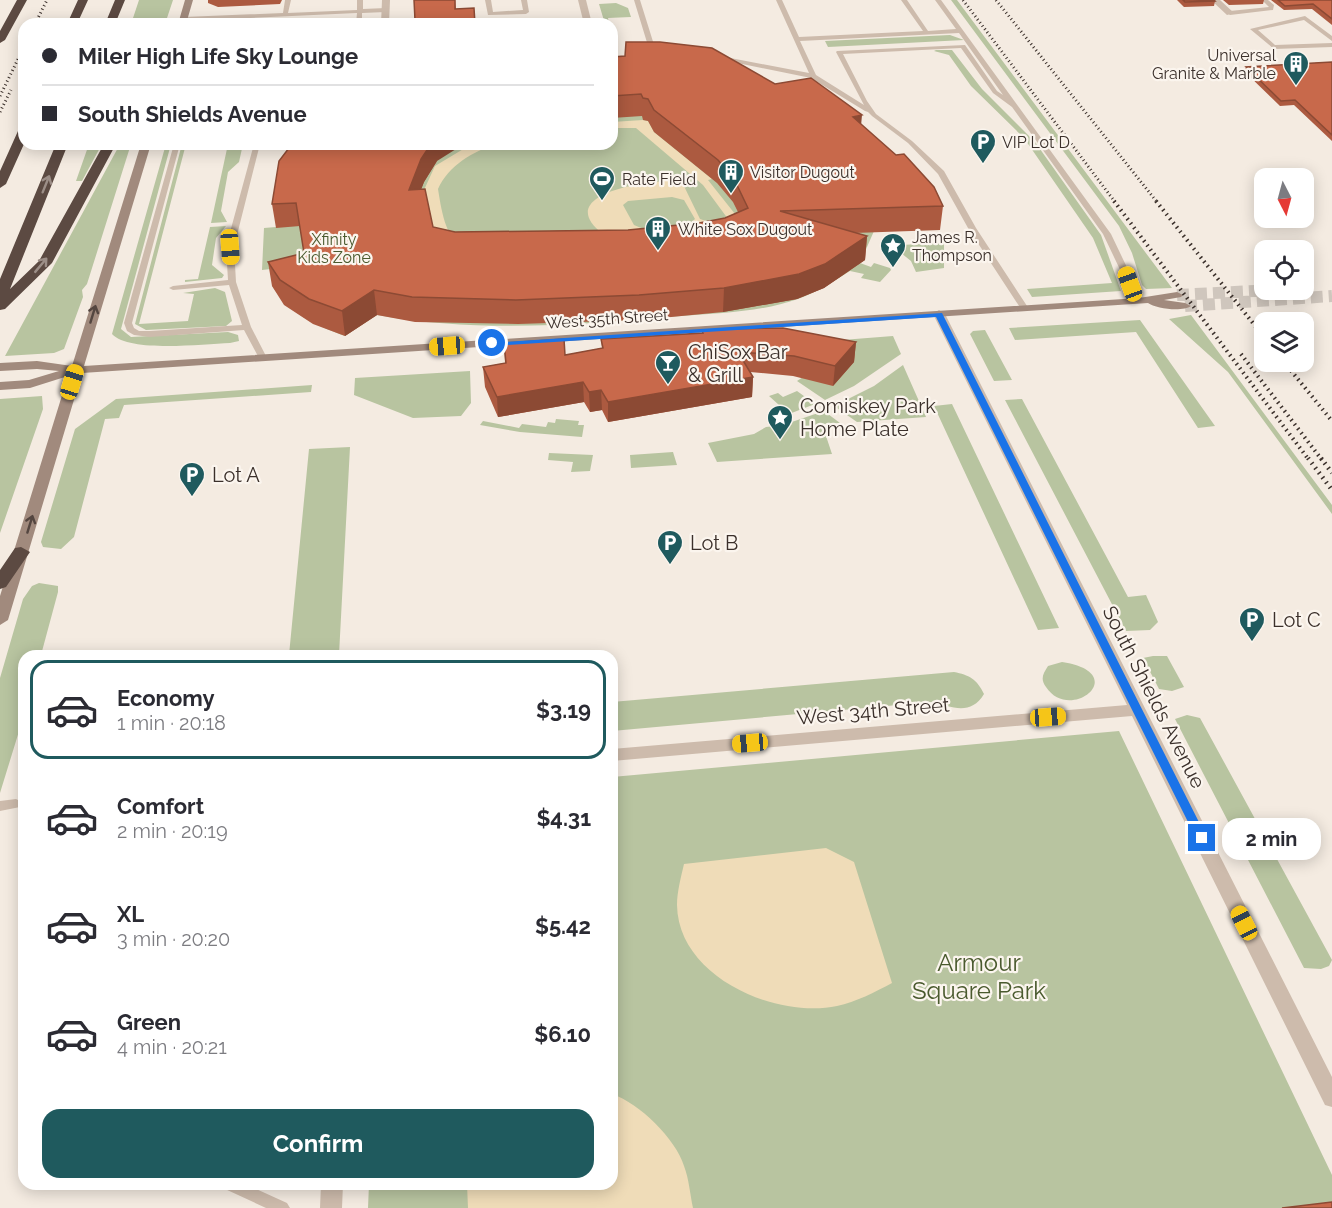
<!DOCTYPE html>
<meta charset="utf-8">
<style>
body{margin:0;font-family:Raleway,sans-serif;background:#f2f2f3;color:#2b2b33;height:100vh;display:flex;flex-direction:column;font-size:22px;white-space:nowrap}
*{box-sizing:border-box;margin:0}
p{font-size:20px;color:#7c7c81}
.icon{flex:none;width:33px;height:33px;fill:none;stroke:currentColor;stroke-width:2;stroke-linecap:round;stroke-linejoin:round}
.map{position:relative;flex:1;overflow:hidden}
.drawer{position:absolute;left:18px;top:650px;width:600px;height:540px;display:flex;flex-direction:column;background:#fff;border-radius:18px;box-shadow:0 3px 15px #0003}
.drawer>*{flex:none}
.top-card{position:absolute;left:18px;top:18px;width:600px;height:132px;border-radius:18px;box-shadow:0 3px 15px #0003;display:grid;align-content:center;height:132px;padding:0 24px;background:#fff}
.needle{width:39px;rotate:174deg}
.fabs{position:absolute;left:1254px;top:168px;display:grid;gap:12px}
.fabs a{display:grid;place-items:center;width:60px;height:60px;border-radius:12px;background:#fff;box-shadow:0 3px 15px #0003;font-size:30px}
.end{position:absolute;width:27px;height:27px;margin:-14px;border:8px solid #1a73e8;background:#fff;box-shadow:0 0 0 3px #fff}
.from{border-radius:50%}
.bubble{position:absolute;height:42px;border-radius:18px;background:#fff;box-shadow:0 3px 15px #0003;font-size:20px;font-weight:700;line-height:42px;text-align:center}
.car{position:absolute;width:18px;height:36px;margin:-18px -9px;border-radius:8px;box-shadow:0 0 4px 2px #0007;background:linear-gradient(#f5c518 24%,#345 0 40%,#f5c518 0 76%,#345 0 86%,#f5c518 0)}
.top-card b{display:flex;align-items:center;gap:21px;height:57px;font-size:22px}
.top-card b+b{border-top:2px solid #e1e1e2}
.top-card i{width:15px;height:15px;background:#2b2b33}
ul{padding:10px 0 0;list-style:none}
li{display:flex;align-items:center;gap:18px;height:99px;margin:0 12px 9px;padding:0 12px;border:3px solid transparent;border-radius:18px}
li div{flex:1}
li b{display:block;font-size:22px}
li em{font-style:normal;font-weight:700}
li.on{border-color:#1f5a5e}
li>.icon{width:54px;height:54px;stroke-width:1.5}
.primary-button{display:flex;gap:12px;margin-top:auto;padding:12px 24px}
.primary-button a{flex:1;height:69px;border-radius:18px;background:#1f5a5e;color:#fff;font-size:24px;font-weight:700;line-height:69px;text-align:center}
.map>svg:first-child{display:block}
.green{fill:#b8c4a0}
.sand{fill:#efdcb8;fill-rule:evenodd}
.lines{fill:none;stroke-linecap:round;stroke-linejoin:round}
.secondary-tunnel{stroke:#cfc6bd;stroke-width:12;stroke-dasharray:12 6;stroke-linecap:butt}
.lane{fill:#cdbbac;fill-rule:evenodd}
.street{fill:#cdbbac;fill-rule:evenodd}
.secondary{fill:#a18a7d;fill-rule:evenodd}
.highway{fill:#5c4a42;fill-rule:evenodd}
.rail-far2{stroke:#3b302b;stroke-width:3;stroke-dasharray:1 3;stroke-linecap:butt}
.rail-far1{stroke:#3b302b;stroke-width:4;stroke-dasharray:1.5 4;stroke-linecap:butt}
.rail{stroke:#3b302b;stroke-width:4.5;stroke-dasharray:1.5 4.5;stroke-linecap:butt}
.wall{fill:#ac5a40}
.shaded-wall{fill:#8c4a34}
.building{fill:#c8694b;stroke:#8c4a34;stroke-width:1.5}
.oneway{stroke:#9c8e87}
.oneway2{stroke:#544640}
.route{fill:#1a73e8}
.labels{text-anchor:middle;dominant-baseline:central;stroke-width:4.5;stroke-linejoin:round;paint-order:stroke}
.far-poi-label{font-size:16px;fill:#3b302b;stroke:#fbf5ee;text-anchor:start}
.far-park-label{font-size:16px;fill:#4a5a2e;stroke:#fbf5ee}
.far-street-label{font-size:16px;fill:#3b302b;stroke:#fbf5ee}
.poi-label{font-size:20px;fill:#3b302b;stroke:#fbf5ee;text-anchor:start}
.street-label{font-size:20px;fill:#3b302b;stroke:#fbf5ee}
.near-park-label{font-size:24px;fill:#4a5a2e;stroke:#fbf5ee}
</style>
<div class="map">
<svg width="1332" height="1208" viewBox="0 0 1332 1208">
<rect width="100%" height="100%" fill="#f4ebe1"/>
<!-- green -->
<path class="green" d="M139,0H173L165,24H131Z
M951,0H957L1172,288L1146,289L1142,285L1132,253L1119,226Z
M616,3L628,8L631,17L608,18L609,24H605L599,4Z
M950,35L964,40L828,47L825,41Z
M936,50H952L982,89L1035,142L1101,235L1121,291L1032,297L1027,289L1112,283L1093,238L1024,138L971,86L949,55L934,51Z
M612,78L932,210L940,230L874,231L860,263L871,267L874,263L890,268L891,270L880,282L861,278L864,274L850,271C833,282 817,292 798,299C761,312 720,313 681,316C582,325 476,333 377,315L345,336C315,325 290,314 272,286L309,277L306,265L262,270L264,228L276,227L328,144H612Z
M89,144H102L82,181H76Z
M120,144H131L87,284L82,290L83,297L64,349L54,353L5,356Z
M166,144H171L121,329L131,337L228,332L238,335L239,341L230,343C202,344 130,353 112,334Z
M182,144H186L139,324L188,321L194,294L183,293L215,288L225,292L232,321L226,326L146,330L135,324Z
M228,144H243L239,162L228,172L221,211L227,222L211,223Z
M226,226L216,238L212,265L224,275L222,278L185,282V280L198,279L210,227Z
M944,243V268L916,272L911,261L896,249L900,245Z
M1191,315L1332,505V514L1228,372L1169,319Z
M1140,320L1215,426L1198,428L1136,332L1015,340L1009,328Z
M985,330L1012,380L994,381L970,334L973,331Z
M893,336L901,354L854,386L825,400L797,381L803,377L804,343Z
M903,365L926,417L857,422L834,406L874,386Z
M470,371L471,403L461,416L413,418L354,395L355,378Z
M312,385L311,392L124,405L119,418L105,419L74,537L61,549L43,547L41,542L75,429L116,399Z
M797,391L815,404L789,414L769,396L778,393L783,397Z
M42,396L43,409L0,533V399Z
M1022,399L1128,597L1146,595L1158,622L1150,630L1126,631L1005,400Z
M952,404L1059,628L1038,630L934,406Z
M824,411L840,423L822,424L832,454L717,462L708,443L754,434L766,427L783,425Z
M556,419L579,421L578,425H584L582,437L520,432L480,425L483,421L519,428L522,424L546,427L548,422L555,423Z
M350,447L339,655H289L309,449Z
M673,452L677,465L631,468L630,455Z
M549,453L593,455L590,471L571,472L573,462L548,460Z
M39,583L58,586V592L41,655L24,656V715L0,793V678L23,599L32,586Z
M1153,656H1167L1184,687L1172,691L1159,689L1143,658Z
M1062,662C1133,673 1070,724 1046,687C1040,679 1043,674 1048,666Z
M954,672C969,675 977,679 984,694C971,716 952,707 931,702L612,731V702Z
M1187,715L1200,718L1332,960L1329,966L1321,969L1304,968L1175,719Z
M1119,731L1332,1175V1208H368L369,1184H612V777Z"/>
<!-- sand -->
<path class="sand" d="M643,120L648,121L654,132L712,179L708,180L735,214L738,213C741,219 745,224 742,230C731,248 639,249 615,251V253L458,256L436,255L430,234L415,236L413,230L427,229L426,225L430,224L424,190L435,166L470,145L497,144C473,151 448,166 438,189C441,207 445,239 463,246C498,252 712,248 731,228V223L703,185L636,128H612V122Z
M670,181L682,182L700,219L712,223L603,234C552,195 644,181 670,181ZM672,197L684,200L695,219L688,225L646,230L634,225L623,205L628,201Z
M826,848L854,862L892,983C875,992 856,1002 837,1006C776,1019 678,977 677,905C677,892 681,877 684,864Z
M612,1094C639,1103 676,1139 684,1166C689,1179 690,1194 693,1208H468L467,1184H612Z"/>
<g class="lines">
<!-- secondary-tunnel -->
<path class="secondary-tunnel" d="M1177,295L1273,290
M1185,306L1332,296"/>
<!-- lane -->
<path class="lane" d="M285,0H291L288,13L357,10V0H363V9L386,8L389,10L386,12L362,13V24H356L357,13L184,21L181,19L184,17L283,13Z
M485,0H491L493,12L523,10L521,0H527L529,12L526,14L488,15Z
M634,0H640L655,48L659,49V51L649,49Z
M776,0H782L799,37L923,31L901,0H907L928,31L956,29L935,0H941L1111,234L1143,301L1142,303H1139L1135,301L1103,234L1012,107L993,93L961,48L843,54L867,101L876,114L912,141L944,171L976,228L1029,309L1025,311L1021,309L968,228L938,174L908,143L872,116L868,112L865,111L811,78L718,59V57L720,56L809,73ZM959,33L1003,95L997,91L965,45L837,51L836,52L864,105L816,75L800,41Z
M1262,0H1268L1274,5L1273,10L1230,15L1227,13L1230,11L1269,7Z
M1305,16L1332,36V41L1304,20L1258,30L1275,45L1332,43V47L1274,49L1250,29Z
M174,144H180L132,323L134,328L139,331H150L242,325L229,285L173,290L169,288L173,286L228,280L226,247L254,144H260L234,247L236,282L251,327L267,358L266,360H260L244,330L150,337L134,335L127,331L124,323Z
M16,799L20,801L22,804L20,807L0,811V801Z
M222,1184H245L287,1203L290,1208H266L225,1189Z"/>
<!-- street -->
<path class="street" d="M382,0H390L389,24H381Z
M578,0H586L592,24H584Z
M1211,0H1220L1234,13L1227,15Z
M939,310L945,314L1332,1077V1107L1325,1105L1132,716L612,761V749L1127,705L933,314Z
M321,1184H343L342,1208H320Z"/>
<!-- secondary -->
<path class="secondary" d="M185,0H193L186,24H178Z
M141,144H151L84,366L1139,298L1177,292L1183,295L1181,297L1164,300L1185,303L1191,306C1183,312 1156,309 1148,303L82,373L8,620L0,625V596L68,376L30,388L0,390V382L29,380L59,371L37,369L0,371V363L37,361L72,366Z"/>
<!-- highway -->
<path class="highway" d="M17,0H27L5,40L0,43V31Z
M78,0H88L77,24H67Z
M115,0H125L115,24H105Z
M24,128V144L6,184L0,188V171L18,131Z
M56,144H68L10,289L39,261L104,144H116L52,263L5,309L0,310V279Z
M21,547L30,552L6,587L0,589V570L15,548Z"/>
<!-- rail-far2 -->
<path class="rail-far2" d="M963,0L1115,202
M996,0L1157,202
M35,24L47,0
M0,96L24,47
M0,112L11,90"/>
<!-- rail-far1 -->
<path class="rail-far1" d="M1114,201L1309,460
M1156,201L1264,337
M1241,354L1322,460
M1284,362L1332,421"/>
<!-- rail -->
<path class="rail" d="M1308,458L1332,490
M1321,458L1332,473"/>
</g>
<!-- wall -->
<path class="wall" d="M208,0H282L280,4L218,7L208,3Z
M414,0H455L456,9L475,24H415Z
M1177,0H1214L1215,1L1214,6L1184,7Z
M1223,0H1264L1263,4L1229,5Z
M1271,0H1332V25L1312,9L1284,10Z
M612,57L775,84L861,124L943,206L940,230L854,233L867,236L865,260L824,288L797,299L723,312L640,320L518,324L415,322L377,315L345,336L313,324L284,305L272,286L268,262L304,253L300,226L276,228L272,204L437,161L424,182L421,189L433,227L455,232L628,230L699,223L725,218L738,212L733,202L717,183L654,132L648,121L643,120L642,116L612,118Z
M1332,62V141L1294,105L1280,106L1245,72L1246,67Z
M702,331L856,342L854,362L833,386L793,376L750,372L753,377L752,397L608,422L602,410L590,412L584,402L498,417L485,387L483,367L505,363L504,343L565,355L602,348L601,339L702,333Z"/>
<!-- shaded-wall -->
<path class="shaded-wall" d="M862,115L860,137L853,117Z
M431,144H464L437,161L424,182L412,214L409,190L421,159Z
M867,236L865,260L824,288L797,299L723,312L724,288Z
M374,290L377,315L345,336L342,311Z
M856,342L854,362L833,386L835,366Z
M753,377L752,397L608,422V402Z
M583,382L584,402L498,417L497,397Z
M601,390L602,410L590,412L589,392Z"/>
<!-- building -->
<path class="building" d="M414,0H455V9L474,8L475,24H418V19L415,20Z
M1183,0H1214L1215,1L1185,2Z
M1278,0H1332V19L1313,4L1285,6Z
M626,42H660L712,48L775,84L811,78L862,115L853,117L896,155L904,154L934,187L943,206L780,211L867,236L825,264L799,274L724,288L639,295L516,300L412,297L374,290L342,311L309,299L280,280L268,262L304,253L296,203L272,204L279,161L292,144H431L421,159L409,190L425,189L433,227L455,232L628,230L699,223L725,218L748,208L734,179L718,160L654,110L648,99L643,98L641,94L612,96V57L625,56Z
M1332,62V135L1295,100L1281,101L1246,67Z
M783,328L856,342L835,366L794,356L738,352L753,377L608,402L601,390L589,392L583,382L497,397L483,367L506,363L504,343L564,339L565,355L603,348L601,339L703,333L702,331L723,329Z
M1332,1202V1208H1282Z"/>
<!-- one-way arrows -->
<defs><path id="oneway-shaft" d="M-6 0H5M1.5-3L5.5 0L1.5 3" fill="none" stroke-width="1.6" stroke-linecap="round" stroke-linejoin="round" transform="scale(1.5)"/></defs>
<g class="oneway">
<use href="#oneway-shaft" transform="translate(46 184) rotate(-68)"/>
<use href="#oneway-shaft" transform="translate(41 265) rotate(-50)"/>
</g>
<g class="oneway2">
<use href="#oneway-shaft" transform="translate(93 314) rotate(-73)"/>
<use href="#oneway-shaft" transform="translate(30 524) rotate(-73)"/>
</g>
<!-- route -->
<path class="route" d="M942,313L1207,838L1206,841H1197L1196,838L936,317L492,346L488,343Z"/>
<!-- icons -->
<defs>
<symbol id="building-pin" viewBox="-11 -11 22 30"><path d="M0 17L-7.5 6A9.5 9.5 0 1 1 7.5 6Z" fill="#1f5a5e" stroke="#fbf5ee"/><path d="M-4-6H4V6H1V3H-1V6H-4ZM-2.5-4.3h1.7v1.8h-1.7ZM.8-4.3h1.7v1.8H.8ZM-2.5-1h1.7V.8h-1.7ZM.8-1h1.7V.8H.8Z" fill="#fff"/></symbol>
<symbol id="parking-pin" viewBox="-11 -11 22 30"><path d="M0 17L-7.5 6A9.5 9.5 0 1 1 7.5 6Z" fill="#1f5a5e" stroke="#fbf5ee"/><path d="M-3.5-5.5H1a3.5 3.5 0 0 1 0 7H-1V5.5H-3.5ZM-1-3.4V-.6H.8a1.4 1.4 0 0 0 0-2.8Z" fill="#fff"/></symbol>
<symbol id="stadium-pin" viewBox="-11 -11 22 30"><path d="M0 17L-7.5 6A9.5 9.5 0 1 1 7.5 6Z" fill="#1f5a5e" stroke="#fbf5ee"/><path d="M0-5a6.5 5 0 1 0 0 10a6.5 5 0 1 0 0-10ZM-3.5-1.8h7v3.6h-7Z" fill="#fff"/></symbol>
<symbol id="sight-pin" viewBox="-11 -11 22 30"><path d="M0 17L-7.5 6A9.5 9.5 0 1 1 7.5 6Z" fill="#1f5a5e" stroke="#fbf5ee"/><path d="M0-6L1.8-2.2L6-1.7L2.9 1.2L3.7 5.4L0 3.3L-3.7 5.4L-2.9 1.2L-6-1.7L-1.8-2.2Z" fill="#fff"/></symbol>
<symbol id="bar-pin" viewBox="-11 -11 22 30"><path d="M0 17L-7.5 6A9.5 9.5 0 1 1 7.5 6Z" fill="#1f5a5e" stroke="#fbf5ee"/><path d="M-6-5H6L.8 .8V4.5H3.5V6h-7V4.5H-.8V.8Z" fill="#fff"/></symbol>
</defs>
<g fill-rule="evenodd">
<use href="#building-pin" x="1281" y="49" width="30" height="40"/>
<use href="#parking-pin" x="968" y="127" width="30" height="40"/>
<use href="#building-pin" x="716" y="157" width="30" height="40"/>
<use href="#stadium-pin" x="587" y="164" width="30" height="40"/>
<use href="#building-pin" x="643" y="214" width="30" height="40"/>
<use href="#sight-pin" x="878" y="231" width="30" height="40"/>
<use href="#bar-pin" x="653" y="348" width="30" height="40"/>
<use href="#sight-pin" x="765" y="403" width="30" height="40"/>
<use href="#parking-pin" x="177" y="460" width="30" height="40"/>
<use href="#parking-pin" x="655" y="528" width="30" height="40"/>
<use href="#parking-pin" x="1237" y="605" width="30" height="40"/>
</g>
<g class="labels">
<!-- far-poi labels -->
<g class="far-poi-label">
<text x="1276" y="55" text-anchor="end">Universal<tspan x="1276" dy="18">Granite &amp; Marble</tspan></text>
<text x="1002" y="142">VIP Lot D</text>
<text x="750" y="172">Visitor Dugout</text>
<text x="622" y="179">Rate Field</text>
<text x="678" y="229">White Sox Dugout</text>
<text x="912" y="237">James R.<tspan x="912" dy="18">Thompson</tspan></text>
</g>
<!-- far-park labels -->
<g class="far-park-label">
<text x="334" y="239">Xfinity<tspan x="334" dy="18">Kids Zone</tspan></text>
</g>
<!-- far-street labels -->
<g class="far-street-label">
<text transform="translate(607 319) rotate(-4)">West 35th Street</text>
</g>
<!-- poi labels -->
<g class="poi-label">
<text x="688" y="352">ChiSox Bar<tspan x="688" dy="23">&amp; Grill</tspan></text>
<text x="800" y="406">Comiskey Park<tspan x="800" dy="23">Home Plate</tspan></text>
<text x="212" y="475">Lot A</text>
<text x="690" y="543">Lot B</text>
<text x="1272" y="620">Lot C</text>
</g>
<!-- street labels -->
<g class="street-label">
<text transform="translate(1154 697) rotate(63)">South Shields Avenue</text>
<text transform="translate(873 711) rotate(-5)">West 34th Street</text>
</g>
<!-- near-park labels -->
<g class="near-park-label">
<text x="979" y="962">Armour<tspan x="979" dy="28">Square Park</tspan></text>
</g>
</g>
</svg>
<div class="fabs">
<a><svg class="needle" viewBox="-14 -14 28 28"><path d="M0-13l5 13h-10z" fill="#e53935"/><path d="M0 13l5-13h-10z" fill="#7c7c81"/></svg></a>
<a><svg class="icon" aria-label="locate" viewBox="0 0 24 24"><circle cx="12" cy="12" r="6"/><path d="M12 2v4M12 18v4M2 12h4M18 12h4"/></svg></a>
<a><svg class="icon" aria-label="layers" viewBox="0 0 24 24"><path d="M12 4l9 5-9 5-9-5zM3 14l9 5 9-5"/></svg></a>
</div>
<i class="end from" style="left:492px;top:343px"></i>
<i class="end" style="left:1202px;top:838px"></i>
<div class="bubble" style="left:1222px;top:818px;width:99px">2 min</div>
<i class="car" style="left:230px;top:247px;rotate:176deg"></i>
<i class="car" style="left:1130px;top:284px;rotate:340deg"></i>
<i class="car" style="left:447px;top:346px;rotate:266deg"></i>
<i class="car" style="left:72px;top:382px;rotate:17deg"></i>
<i class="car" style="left:1048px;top:717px;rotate:86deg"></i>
<i class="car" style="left:750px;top:743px;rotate:265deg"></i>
<i class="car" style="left:1244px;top:923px;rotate:333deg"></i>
<div class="top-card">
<b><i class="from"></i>Miler High Life Sky Lounge</b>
<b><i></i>South Shields Avenue</b>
</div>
<section class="drawer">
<ul>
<li class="on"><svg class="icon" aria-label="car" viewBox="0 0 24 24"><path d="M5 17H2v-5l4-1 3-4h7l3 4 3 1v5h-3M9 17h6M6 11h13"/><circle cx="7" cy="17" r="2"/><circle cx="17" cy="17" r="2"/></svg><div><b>Economy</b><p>1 min · 20:18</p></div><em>$3.19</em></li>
<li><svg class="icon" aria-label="car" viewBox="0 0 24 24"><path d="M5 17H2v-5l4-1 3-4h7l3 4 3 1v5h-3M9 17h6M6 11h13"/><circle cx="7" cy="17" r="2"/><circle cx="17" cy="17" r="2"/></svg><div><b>Comfort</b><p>2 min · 20:19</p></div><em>$4.31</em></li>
<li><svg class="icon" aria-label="car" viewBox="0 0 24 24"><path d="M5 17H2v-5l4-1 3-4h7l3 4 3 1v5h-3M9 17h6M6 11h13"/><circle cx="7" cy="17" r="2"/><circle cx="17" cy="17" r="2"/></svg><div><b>XL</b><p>3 min · 20:20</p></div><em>$5.42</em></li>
<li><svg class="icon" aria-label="car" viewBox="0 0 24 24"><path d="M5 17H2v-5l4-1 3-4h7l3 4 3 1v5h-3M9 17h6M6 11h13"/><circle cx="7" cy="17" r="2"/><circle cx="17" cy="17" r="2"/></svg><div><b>Green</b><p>4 min · 20:21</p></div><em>$6.10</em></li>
</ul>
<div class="primary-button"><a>Confirm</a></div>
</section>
</div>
